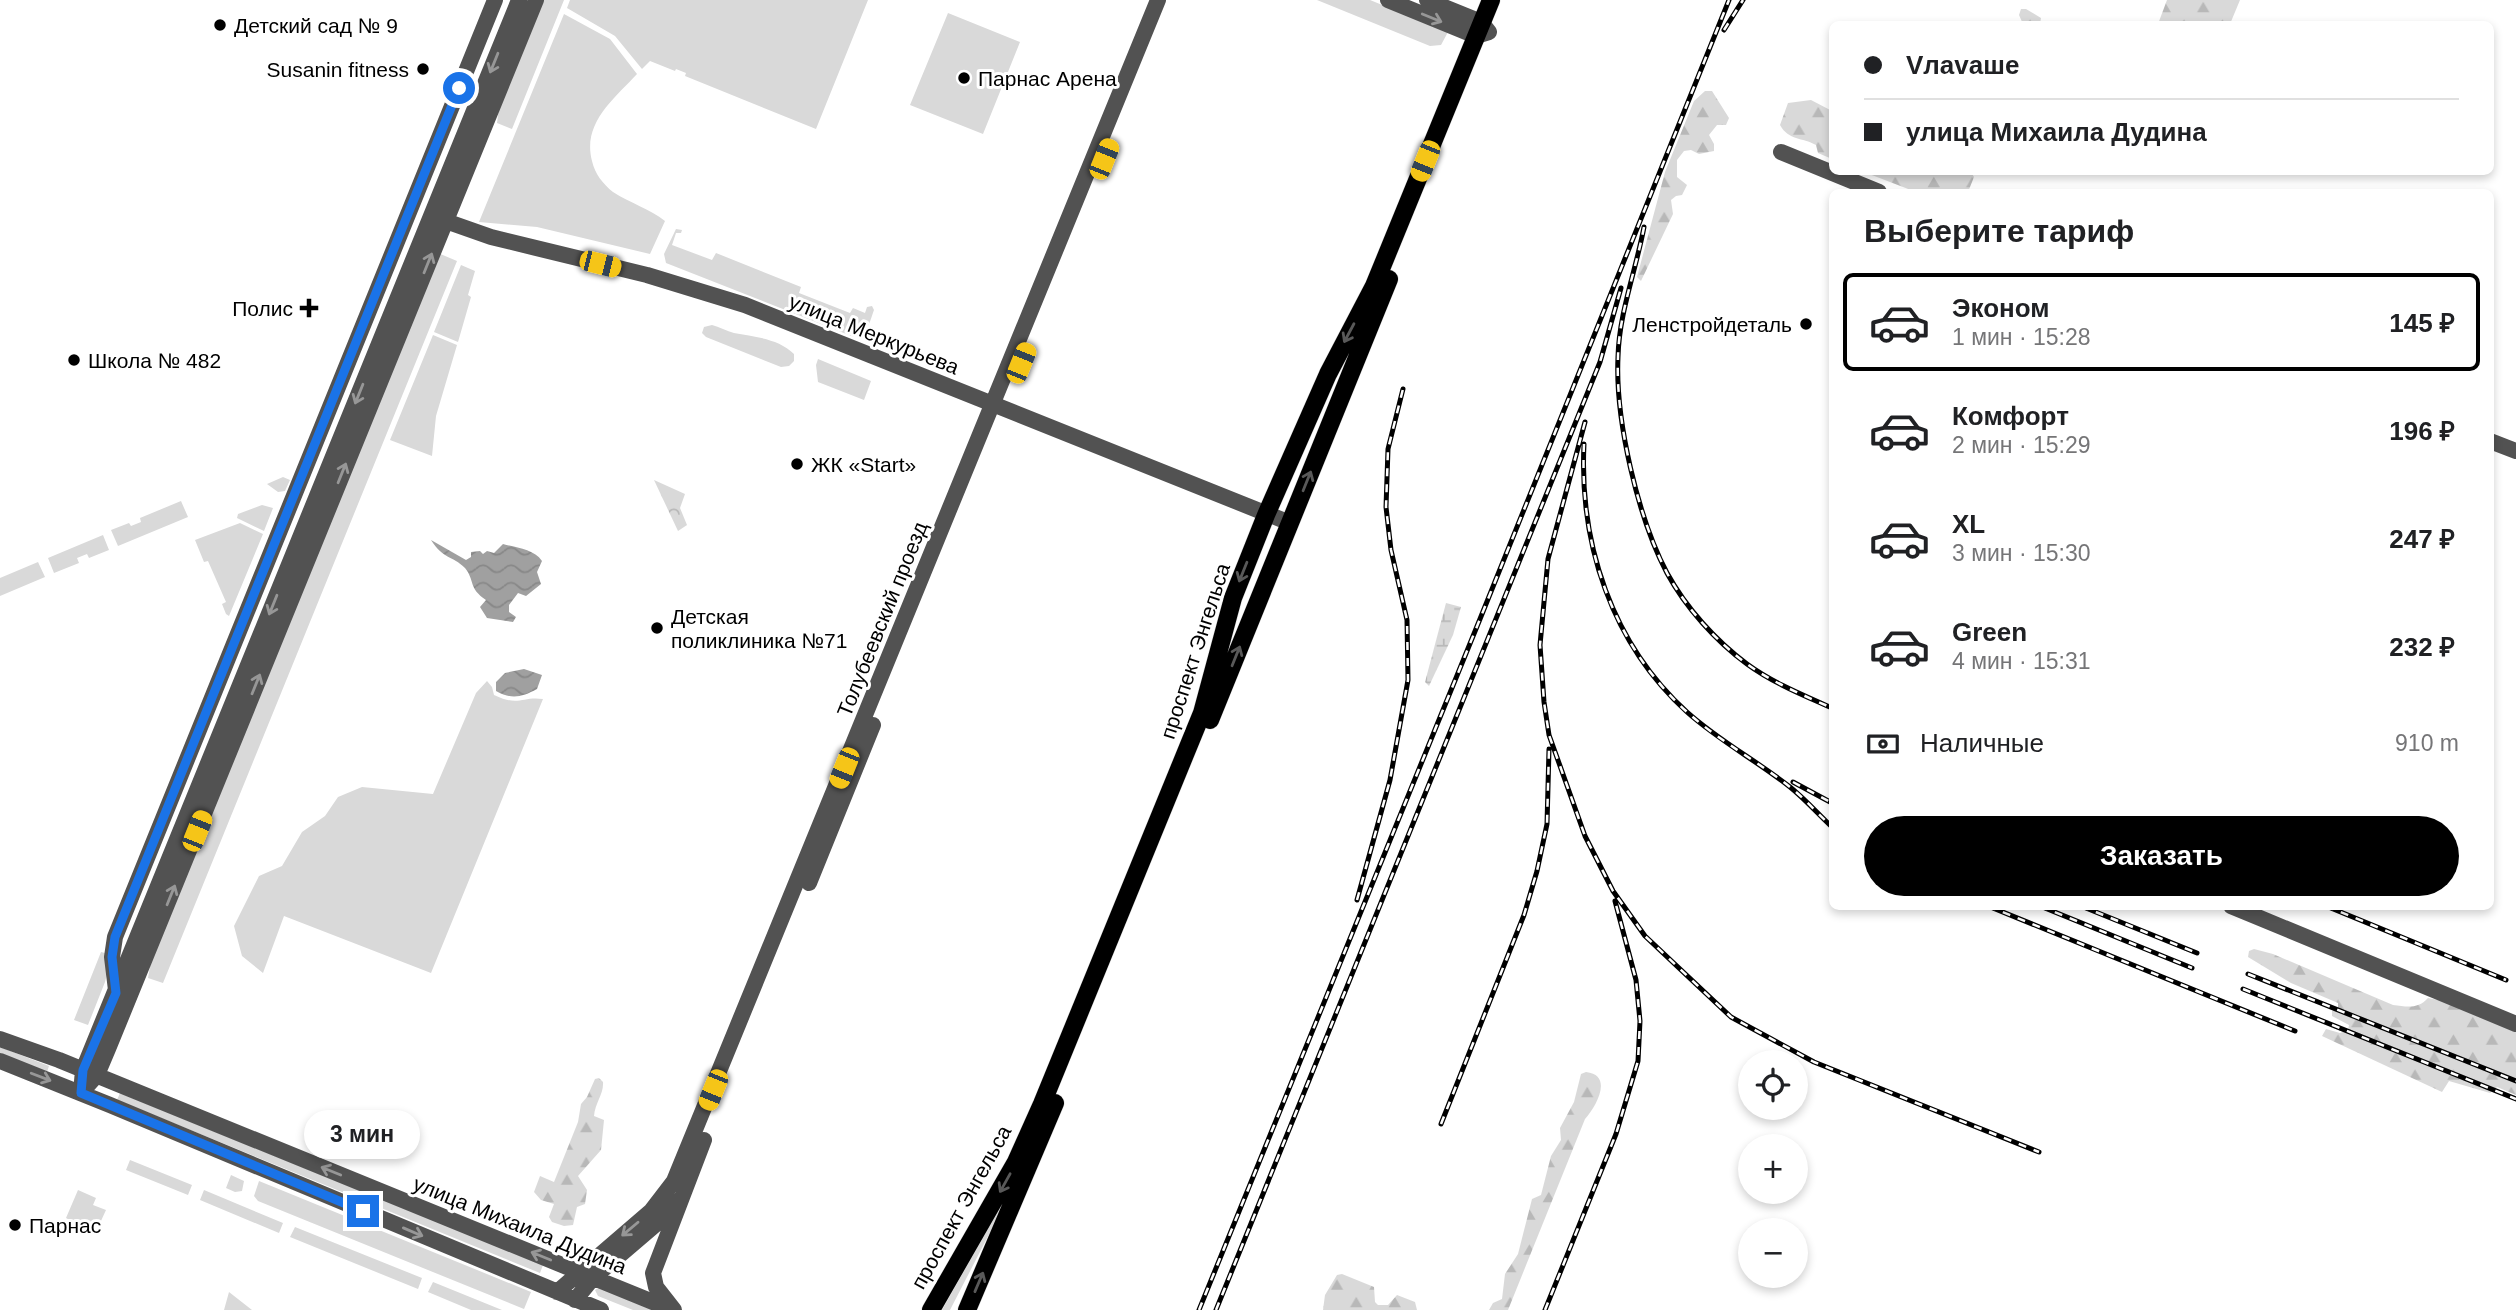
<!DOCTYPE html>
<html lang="ru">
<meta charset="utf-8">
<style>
body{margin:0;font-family:Arial,sans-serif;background:#f6f6f6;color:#202124;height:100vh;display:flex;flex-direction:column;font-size:26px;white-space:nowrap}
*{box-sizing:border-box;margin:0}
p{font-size:23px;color:#757577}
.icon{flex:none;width:38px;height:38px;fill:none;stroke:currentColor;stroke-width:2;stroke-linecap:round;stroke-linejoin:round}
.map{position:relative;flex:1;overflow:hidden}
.drawer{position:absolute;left:1829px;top:189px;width:665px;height:721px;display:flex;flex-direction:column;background:#fff;border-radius:10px;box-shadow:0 4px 10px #0003}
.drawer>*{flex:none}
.hud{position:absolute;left:1829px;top:21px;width:665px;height:154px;border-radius:10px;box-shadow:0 4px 10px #0003;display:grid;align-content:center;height:154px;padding:0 35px;background:#fff}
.controls{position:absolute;left:1738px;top:1050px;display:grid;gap:14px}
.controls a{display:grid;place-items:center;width:70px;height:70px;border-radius:50%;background:#fff;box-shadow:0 4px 10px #0003;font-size:35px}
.end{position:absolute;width:32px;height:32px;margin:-16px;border:9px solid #1a73e8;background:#fff;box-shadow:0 0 0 4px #fff}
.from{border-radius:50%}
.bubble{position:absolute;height:49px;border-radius:24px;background:#fff;box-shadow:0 4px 10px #0003;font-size:23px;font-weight:700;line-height:49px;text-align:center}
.car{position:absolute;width:21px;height:42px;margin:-21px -10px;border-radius:9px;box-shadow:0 0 5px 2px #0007;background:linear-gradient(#f5c518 24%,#345 0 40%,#f5c518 0 76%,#345 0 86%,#f5c518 0)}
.hud b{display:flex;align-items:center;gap:24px;height:66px;font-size:26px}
.hud b+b{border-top:2px solid #e0e0e0}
.hud i{width:18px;height:18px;background:#202124}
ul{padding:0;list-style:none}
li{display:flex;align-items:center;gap:21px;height:98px;margin:0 14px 10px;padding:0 21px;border:4px solid transparent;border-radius:10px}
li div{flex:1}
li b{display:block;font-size:26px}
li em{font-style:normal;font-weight:700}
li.current{border-color:#000}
li>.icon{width:63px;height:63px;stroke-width:1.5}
h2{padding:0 35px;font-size:32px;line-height:84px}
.pay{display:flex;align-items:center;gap:18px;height:77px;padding:0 35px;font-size:26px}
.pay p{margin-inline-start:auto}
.primary-button{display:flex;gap:14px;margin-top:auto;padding:14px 35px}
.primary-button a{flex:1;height:80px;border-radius:42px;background:#000;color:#fff;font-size:28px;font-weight:700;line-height:80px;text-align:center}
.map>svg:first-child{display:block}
.grass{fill:#d9d9d9}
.forest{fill:url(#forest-firs)}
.wetland{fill:url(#wetland-marsh)}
.park{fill:url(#park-crowns)}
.water{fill:url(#water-waves)}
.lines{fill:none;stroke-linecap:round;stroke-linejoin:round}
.major-casing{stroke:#dbdbdb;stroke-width:19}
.minor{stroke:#525252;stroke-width:16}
.major{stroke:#000;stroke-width:18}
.rail-casing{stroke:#000;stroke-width:5}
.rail{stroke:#fff;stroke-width:2.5;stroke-dasharray:8;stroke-linecap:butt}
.oneway{stroke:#979797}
.oneway2{stroke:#595959}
.route{stroke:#1a73e8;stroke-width:9}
.poi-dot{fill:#000;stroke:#fff;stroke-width:2.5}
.labels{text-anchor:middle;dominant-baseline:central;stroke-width:6;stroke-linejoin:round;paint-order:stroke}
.poi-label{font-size:21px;fill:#000;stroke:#fff;text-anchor:start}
.street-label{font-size:21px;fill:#000;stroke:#fff}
</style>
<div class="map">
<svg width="2516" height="1310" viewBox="0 0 2516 1310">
<defs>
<pattern id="forest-firs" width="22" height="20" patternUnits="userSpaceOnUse" patternTransform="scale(1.75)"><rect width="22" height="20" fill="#d9d9d9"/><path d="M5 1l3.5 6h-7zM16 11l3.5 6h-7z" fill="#b8b8b8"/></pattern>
<pattern id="wetland-marsh" width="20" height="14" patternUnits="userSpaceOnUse" patternTransform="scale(1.75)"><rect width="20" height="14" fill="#d9d9d9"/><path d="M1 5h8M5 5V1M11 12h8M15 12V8" fill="none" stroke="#b8b8b8"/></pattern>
<pattern id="park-crowns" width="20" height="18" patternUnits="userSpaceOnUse" patternTransform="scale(1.75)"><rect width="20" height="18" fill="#d9d9d9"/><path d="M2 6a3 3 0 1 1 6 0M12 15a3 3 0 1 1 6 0" fill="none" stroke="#b8b8b8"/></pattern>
<pattern id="water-waves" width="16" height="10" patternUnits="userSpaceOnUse" patternTransform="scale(1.75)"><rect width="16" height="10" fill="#a0a0a0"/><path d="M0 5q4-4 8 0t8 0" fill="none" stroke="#888"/></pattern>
</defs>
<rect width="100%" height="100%" fill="#fff"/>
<!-- grass -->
<path class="grass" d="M541,0H564L512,129L497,123L500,100Z
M570,0H868L816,129L685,76L686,73L676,69L675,71L650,61L642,69L615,36L567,8Z
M1317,0H1370L1448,32L1441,45L1430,46Z
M948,13L1020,42L983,134L910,105Z
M564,14L610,39L637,74C614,99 582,123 592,161C595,174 603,184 613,192C630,203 650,209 665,221L650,254L537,227L479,222Z
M676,229L682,230L681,233H676L672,245L712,260L716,253L801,287L799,293L850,313L853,308L865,313L867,307L872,306L874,310C870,321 867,336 854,337L666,263L664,254Z
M438,253L457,261L163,983L148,978L152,955Z
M461,265L475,271L468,295L471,297L458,342L434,332Z
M712,325C719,327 727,331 734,333C754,337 778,338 794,354V361L789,366L781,367L706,337L702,333L704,327Z
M433,335L457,345L436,416L432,456L390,440Z
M818,359L871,381L864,400L818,382L816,365Z
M283,477L290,480L285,491L278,492L267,484Z
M181,501L188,517L118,546L111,530L129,523L131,526L141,522L140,518Z
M262,505L273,508L264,531L237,518L238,514Z
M240,523L263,534L229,616L226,614L222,604L226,602L208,561L204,562L195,540Z
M103,535L109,550L89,558L87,554L77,558L79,563L54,573L48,558Z
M38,562L45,577L0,596V578Z
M487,681L492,687L494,695C519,707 522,696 543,699L431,973L284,916L263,973L242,956L234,926L259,876L282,866L302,832L325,816L338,797L362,787L433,794L476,693Z
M101,952L105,953L107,974L105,982L88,1025L74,1020Z
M0,1047L49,1066L47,1072L0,1053Z
M120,1093L543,1265L540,1273L117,1100Z
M130,1160L192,1185L188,1195L126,1170Z
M231,1175L244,1181L242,1191L235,1192L226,1188Z
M259,1181L531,1292L524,1309L258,1201L254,1196Z
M78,1190L96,1198L93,1205L106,1210L95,1234L66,1218Z
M204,1190L283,1223L279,1233L200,1200Z
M998,1210L1001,1211L950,1310H942Z
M295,1227L422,1278L418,1289L290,1237Z
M433,1282L502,1310H471L428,1292Z
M600,1287L657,1310H633L598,1296L595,1290Z
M229,1292L252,1310H224Z"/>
<!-- forest -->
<path class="forest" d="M2167,0H2240L2230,24H2158Z
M2021,9H2026L2041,18L2040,24H2023L2019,15Z
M1705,91H1712L1729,118L1726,125H1717L1709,135L1714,144V151L1699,154L1691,150L1684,151L1677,160V177L1687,185L1682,195L1676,196L1671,200L1673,214L1641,281L1637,277L1665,172L1694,101Z
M1811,100L1832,111V159L1818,153L1816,145C1802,137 1789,141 1780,125L1788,103Z
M1864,172H1946L1949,175L1953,174L1954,172H1971L1974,177L1968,192H1916Z
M2254,949L2273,954L2393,1005C2408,1007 2418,1009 2428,998L2454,1003L2516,1028V1095L2497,1087L2490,1093L2449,1081L2442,1092L2322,1036L2326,1029L2340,1033L2348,1030L2349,1025L2332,1016V1011L2338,1008V1003L2291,983L2248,957L2249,951Z
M1586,1072C1614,1075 1596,1107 1585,1119L1508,1310H1489L1493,1303L1502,1299L1505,1274L1518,1254L1532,1199L1541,1195L1551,1156L1561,1140L1560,1128L1574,1102L1581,1074Z
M599,1078L603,1082C604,1094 595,1103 594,1116L604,1120L601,1150L578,1176L587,1190L585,1204L577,1207L573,1225L564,1226L552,1222L549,1217L554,1204L541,1200L534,1192L540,1176L554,1182L578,1122L581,1104L587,1097L595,1079Z
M1342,1274L1374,1287L1375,1302L1378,1305H1388L1397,1295L1415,1302L1417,1310H1323L1325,1295L1337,1275Z"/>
<!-- wetland -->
<path class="wetland" d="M1446,603L1461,607L1453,635L1429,686L1425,682Z"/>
<!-- park -->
<path class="park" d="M654,480L685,494L680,508L687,525L678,531Z"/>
<!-- water -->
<path class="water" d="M431,540L466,560L471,557V552L480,551L483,554L487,551L494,553L503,544C517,548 534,549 542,561L537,572L541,584L526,596L518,593L509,605V612L516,617L513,622L487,618L480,607L486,600C468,588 475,580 465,568C452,555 444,560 431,540Z
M524,669L542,675L537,689C522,697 512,700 496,691V682L505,673Z"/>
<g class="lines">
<defs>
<path id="major" d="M1210,720L1389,279
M931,1310L1016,1162L1042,1104L1202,713L1233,598L1266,515L1328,374L1374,286L1491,0
M967,1310L1055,1103"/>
</defs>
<!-- major casing -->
<use href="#major" class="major-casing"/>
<!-- minor -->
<path class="minor" d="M1388,0L1476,36L1489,32L1481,22L1427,0
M1781,152L1879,192
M437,218L491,237L647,275L745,305L1290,523
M2490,441L2516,451
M809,883L873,725
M2231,906L2516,1024
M116,990L112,957L115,937L495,0
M0,1039L59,1060L670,1309
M0,1061L110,1105L601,1310
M81,1093L97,1075L108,1049L536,0
M81,1093L83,1070L519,0
M557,1292L651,1211L674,1181L1158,0
M575,1300L593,1278L661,1220L674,1201
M674,1310L656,1287L653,1273L704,1140"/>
<!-- major -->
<use href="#major" class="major"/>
<defs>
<path id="rail" d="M1724,30L1743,0
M1644,227C1636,270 1619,313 1618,357C1615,420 1638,518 1667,573C1686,608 1716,641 1747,664C1773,683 1803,695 1832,708
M1585,422L1548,559L1540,645L1544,702L1549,735L1585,836L1613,891L1645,936L1731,1017L1814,1062L2039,1152
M1584,444C1579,544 1612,644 1687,712C1718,740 1757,761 1790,787C1805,799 1818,814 1832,827
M1793,782L1832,803
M1357,900L1390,780L1408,680L1407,620L1391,550L1386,507L1388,449L1403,389
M1988,906L2295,1031
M2040,906L2192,968
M2081,906L2197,953
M2326,906L2506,980
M2248,974L2516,1081
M2243,989L2516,1099
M1441,1124L1524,915L1537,871L1547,824L1549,749
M1199,1310L1480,619L1729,0
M1216,1310L1600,362L1621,288
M1545,1310L1616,1134L1638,1061L1640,1021L1636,980L1615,901"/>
</defs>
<!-- rail casing -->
<use href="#rail" class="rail-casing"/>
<!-- rail -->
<use href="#rail" class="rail"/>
</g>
<!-- one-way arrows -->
<defs><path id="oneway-shaft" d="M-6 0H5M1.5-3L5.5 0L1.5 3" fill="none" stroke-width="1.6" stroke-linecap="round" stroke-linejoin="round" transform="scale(1.75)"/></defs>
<g class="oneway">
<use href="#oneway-shaft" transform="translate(1432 18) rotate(22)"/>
<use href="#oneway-shaft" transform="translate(494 63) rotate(112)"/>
<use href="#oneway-shaft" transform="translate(428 263) rotate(-68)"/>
<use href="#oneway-shaft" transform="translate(359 394) rotate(112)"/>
<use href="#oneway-shaft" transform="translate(342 473) rotate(-68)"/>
<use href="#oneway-shaft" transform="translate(273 605) rotate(112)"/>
<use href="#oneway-shaft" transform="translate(256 684) rotate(-68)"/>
<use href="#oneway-shaft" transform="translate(171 895) rotate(-68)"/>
<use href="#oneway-shaft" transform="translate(41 1077) rotate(21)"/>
<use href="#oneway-shaft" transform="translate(331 1171) rotate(-158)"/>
<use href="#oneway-shaft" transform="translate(630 1229) rotate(140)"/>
<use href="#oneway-shaft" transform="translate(413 1232) rotate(23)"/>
<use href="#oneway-shaft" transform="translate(541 1256) rotate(-158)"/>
</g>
<g class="oneway2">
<use href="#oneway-shaft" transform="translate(1349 333) rotate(118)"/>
<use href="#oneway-shaft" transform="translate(1307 481) rotate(-68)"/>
<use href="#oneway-shaft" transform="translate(1243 572) rotate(112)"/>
<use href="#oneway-shaft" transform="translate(1236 656) rotate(-68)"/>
<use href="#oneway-shaft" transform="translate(1005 1183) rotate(119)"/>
<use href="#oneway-shaft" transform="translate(979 1282) rotate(-67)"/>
</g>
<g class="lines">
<!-- route -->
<path class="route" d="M363,1211L81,1093L83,1070L116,993L112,957L115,937L459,88"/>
</g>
<!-- markers -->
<g class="poi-dot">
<circle cx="220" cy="25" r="7"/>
<circle cx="423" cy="69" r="7"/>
<circle cx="964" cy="78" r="7"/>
<path d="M305.5 297.5h7v7h7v7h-7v7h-7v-7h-7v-7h7z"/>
<circle cx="1806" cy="324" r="7"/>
<circle cx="74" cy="360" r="7"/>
<circle cx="797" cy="464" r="7"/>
<circle cx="657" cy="628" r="7"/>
<circle cx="15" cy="1225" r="7"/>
</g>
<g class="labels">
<!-- poi labels -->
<g class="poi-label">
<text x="234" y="25">Детский сад № 9</text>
<text x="409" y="69" text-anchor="end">Susanin fitness</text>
<text x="978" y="78">Парнас Арена</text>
<text x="293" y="308" text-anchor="end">Полис</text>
<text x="1792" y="324" text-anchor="end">Ленстройдеталь</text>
<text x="88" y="360">Школа № 482</text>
<text x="811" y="464">ЖК «Start»</text>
<text x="671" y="616">Детская<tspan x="671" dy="24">поликлиника №71</tspan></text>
<text x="29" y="1225">Парнас</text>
</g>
<!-- street labels -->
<g class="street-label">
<text transform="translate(874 334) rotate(22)">улица Меркурьева</text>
<text transform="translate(882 619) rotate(-68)">Толубеевский проезд</text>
<text transform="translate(1195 651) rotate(-72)">проспект Энгельса</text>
<text transform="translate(961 1207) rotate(-61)">проспект Энгельса</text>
<text transform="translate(520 1225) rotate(22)">улица Михаила Дудина</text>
</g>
</g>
</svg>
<div class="controls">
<a><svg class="icon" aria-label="locate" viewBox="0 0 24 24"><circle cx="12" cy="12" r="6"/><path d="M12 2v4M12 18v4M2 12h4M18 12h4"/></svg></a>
<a>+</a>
<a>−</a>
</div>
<i class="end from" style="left:459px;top:88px"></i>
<i class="end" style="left:363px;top:1211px"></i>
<div class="bubble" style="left:304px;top:1110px;width:116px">3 мин</div>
<i class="car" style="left:1104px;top:159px;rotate:22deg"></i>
<i class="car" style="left:1425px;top:161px;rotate:202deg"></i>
<i class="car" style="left:600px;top:264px;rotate:104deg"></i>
<i class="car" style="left:1021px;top:363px;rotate:22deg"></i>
<i class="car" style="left:844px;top:768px;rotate:202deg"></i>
<i class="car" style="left:197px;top:831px;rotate:22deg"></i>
<i class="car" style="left:713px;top:1090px;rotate:202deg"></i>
<div class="hud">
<b><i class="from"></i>Vлаvаше</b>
<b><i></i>улица Михаила Дудина</b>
</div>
<section class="drawer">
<h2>Выберите тариф</h2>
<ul>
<li class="current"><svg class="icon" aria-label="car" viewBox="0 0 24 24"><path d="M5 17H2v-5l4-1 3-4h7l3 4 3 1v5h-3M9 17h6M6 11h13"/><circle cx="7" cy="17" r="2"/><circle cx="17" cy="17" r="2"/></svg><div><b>Эконом</b><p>1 мин · 15:28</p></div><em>145 ₽</em></li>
<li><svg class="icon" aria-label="car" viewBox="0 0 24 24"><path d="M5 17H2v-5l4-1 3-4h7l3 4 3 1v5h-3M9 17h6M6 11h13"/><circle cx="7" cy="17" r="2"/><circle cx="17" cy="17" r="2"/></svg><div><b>Комфорт</b><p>2 мин · 15:29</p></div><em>196 ₽</em></li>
<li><svg class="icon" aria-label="car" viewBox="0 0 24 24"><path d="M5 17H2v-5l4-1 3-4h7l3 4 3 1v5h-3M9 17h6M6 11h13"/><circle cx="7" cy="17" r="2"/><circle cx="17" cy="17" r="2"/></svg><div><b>XL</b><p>3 мин · 15:30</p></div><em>247 ₽</em></li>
<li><svg class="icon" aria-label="car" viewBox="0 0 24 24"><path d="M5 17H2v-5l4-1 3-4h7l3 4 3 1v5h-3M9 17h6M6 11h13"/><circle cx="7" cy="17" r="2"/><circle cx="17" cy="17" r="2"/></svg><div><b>Green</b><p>4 мин · 15:31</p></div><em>232 ₽</em></li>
</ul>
<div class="pay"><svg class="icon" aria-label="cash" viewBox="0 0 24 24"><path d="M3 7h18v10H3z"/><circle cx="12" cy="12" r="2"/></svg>Наличные<p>910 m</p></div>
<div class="primary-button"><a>Заказать</a></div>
</section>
</div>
